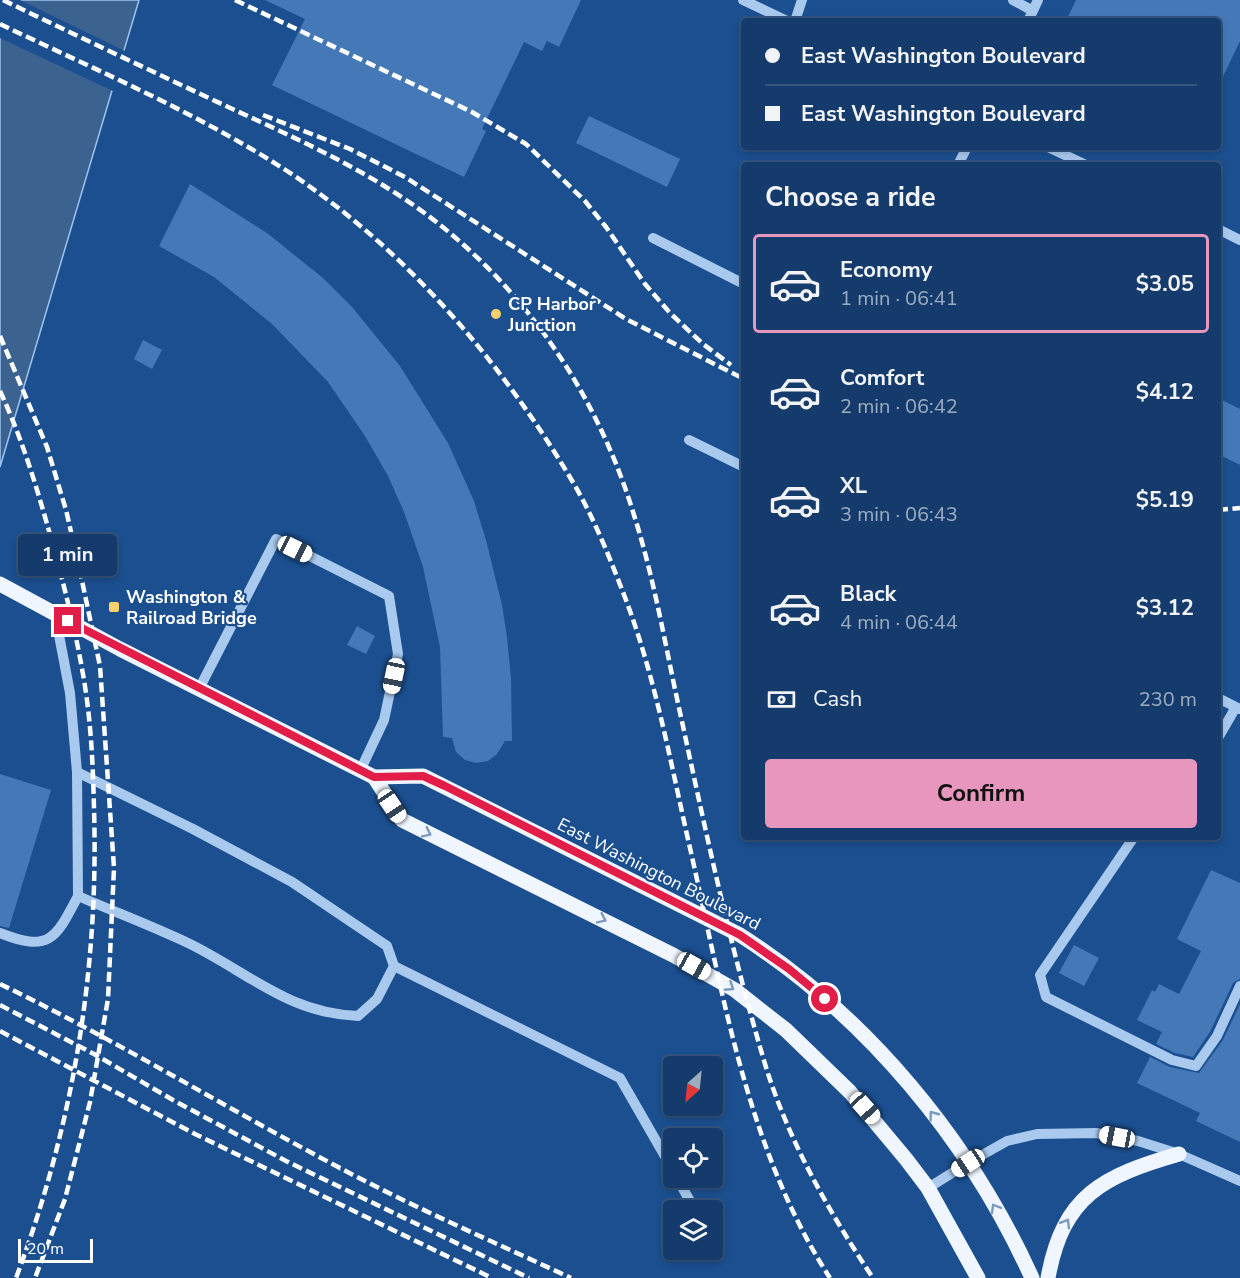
<!DOCTYPE html>
<meta charset="utf-8">
<style>
body{margin:0;font-family:"Nunito Sans",sans-serif;background:#1d4271;color:#f1f3f6;height:100vh;display:flex;flex-direction:column;font-size:22px;white-space:nowrap}
*{box-sizing:border-box;margin:0}
p{font-size:20px;color:#9dadc1}
.icon{flex:none;width:33px;height:33px;fill:none;stroke:currentColor;stroke-width:2;stroke-linecap:round;stroke-linejoin:round}
.map{position:relative;flex:1;overflow:hidden}
.sheet{position:absolute;left:741px;top:162px;width:480px;height:678px;display:flex;flex-direction:column;background:#143b6b;border-radius:6px;box-shadow:0 3px 9px #0003,0 0 0 2px #33557e}
.sheet>*{flex:none}
.hud{position:absolute;left:741px;top:18px;width:480px;height:132px;border-radius:6px;box-shadow:0 3px 9px #0003,0 0 0 2px #33557e;display:grid;align-content:center;height:132px;padding:0 24px;background:#143b6b}
.needle{width:39px;rotate:207deg}
.fabs{position:absolute;left:663px;top:1056px;display:grid;gap:12px}
.fabs a{display:grid;place-items:center;width:60px;height:60px;border-radius:6px;background:#143b6b;box-shadow:0 3px 9px #0003,0 0 0 2px #33557e;font-size:30px}
.scale{position:absolute;left:18px;bottom:15px;width:75px;box-sizing:border-box;padding-left:6px;border:3px solid #fff;border-top:0;font-size:16px;line-height:21px;white-space:nowrap;color:#fff;-webkit-text-stroke:4px #1b4f8f;paint-order:stroke}
.end{position:absolute;width:27px;height:27px;margin:-14px;border:8px solid #e11d48;background:#fff;box-shadow:0 0 0 3px #fff}
.from{border-radius:50%}
.bubble{position:absolute;height:42px;border-radius:6px;background:#143b6b;box-shadow:0 3px 9px #0003,0 0 0 2px #33557e;font-size:20px;font-weight:700;line-height:42px;text-align:center}
.car{position:absolute;width:18px;height:36px;margin:-18px -9px;border-radius:8px;box-shadow:0 0 4px 2px #0007;background:linear-gradient(#fff 24%,#345 0 40%,#fff 0 76%,#345 0 86%,#fff 0)}
.hud b{display:flex;align-items:center;gap:21px;height:57px;font-size:22px}
.hud b+b{border-top:2px solid #33557e}
.hud i{width:15px;height:15px;background:#f1f3f6}
ul{padding:0;list-style:none}
li{display:flex;align-items:center;gap:18px;height:99px;margin:0 12px 9px;padding:0 12px;border:3px solid transparent;border-radius:6px}
li div{flex:1}
li b{display:block;font-size:22px}
li em{font-style:normal;font-weight:700}
li.current{border-color:#e797bd}
li>.icon{width:54px;height:54px;stroke-width:1.5}
h2{padding:0 24px;font-size:27px;line-height:72px}
.pay{display:flex;align-items:center;gap:15px;height:66px;padding:0 24px;font-size:22px}
.pay p{margin-inline-start:auto}
.cta{display:flex;gap:12px;margin-top:auto;padding:12px 24px}
.cta a{flex:1;height:69px;border-radius:6px;background:#e797bd;color:#111;font-size:24px;font-weight:700;line-height:69px;text-align:center}
.map>svg:first-child{display:block}
.water{fill:#3c6290;stroke:#9cc4f0;stroke-width:1.5}
.pier{fill:#1b4f8f}
.building{fill:#4478b7}
.lines{fill:none;stroke-linecap:round;stroke-linejoin:round}
.minor{stroke:#a9c9ee;stroke-width:10}
.major{stroke:#f0f6ff;stroke-width:15}
.rail{stroke:#fff;stroke-width:4.5;stroke-dasharray:10 4.5;stroke-linecap:butt}
.oneway{stroke:#7b9ac1}
.route{stroke:#e11d48;stroke-width:8}
.poi-dot{fill:#ffd166;stroke:#1b4f8f;stroke-width:2}
.labels{text-anchor:middle;dominant-baseline:central;stroke-width:4.5;stroke-linejoin:round;paint-order:stroke}
.poi-label{font-size:18px;font-weight:bold;fill:#fff;stroke:#1b4f8f;text-anchor:start}
.street-label{font-size:18px;fill:#fff;stroke:#1b4f8f}
</style>
<div class="map">
<svg width="1240" height="1278" viewBox="0 0 1240 1278">
<rect width="100%" height="100%" fill="#1b4f8f"/>
<!-- water -->
<path class="water" d="M0,0H139L0,467Z"/>
<!-- pier -->
<path class="pier" d="M0,0H20L127,52L115,92L0,38Z"/>
<!-- building -->
<path class="building" d="M265,0H581L559,47L547,41L542,51L524,42L482,129L486,131L464,177L272,85L305,19Z
M1076,0H1240V41L1218,87V21H1066Z
M589,116L680,159L667,187L576,143Z
M190,184L267,233L323,278L352,307L400,366L448,443L474,501L486,540L502,605L507,637L511,678L512,741H505L497,754L488,761L476,763L465,760L456,752L452,738L443,737L440,647L423,567L404,512L388,476L365,436L328,382L272,324L214,277L159,246Z
M143,340L162,350L152,369L134,359Z
M1218,398L1240,409V465L1218,454Z
M357,626L375,636L366,654L347,645Z
M0,774L51,790L9,928L0,926Z
M1211,870L1240,883V979L1233,983L1210,1032L1193,1057L1175,1053L1156,1044L1162,1032L1137,1020L1152,990L1155,992L1159,984L1179,994L1201,951L1177,939Z
M1074,945L1099,958L1084,986L1059,973Z
M1240,1004V1142L1196,1121L1200,1113L1137,1083L1150,1057L1170,1067L1199,1073L1223,1040Z"/>
<g class="lines">
<!-- minor -->
<path class="minor" d="M743,0L787,21
M1013,0L1033,11
M795,21L802,0
M1028,21L1038,0
M1048,147L1086,165
M958,165L967,147
M1218,229L1240,240
M653,238L744,284
M689,440L744,467
M55,614L70,693L77,772L78,896C115,912 152,926 188,943C248,972 287,1013 358,1016L377,999L394,966L387,946L292,882L193,829L77,772
M199,689L276,539L389,596L398,654L384,720L360,771
M1218,698L1240,709
M1218,738L1236,707
M1134,837L1040,975L1046,997L1172,1060L1196,1066L1217,1036L1240,986
M0,933C50,953 56,938 78,896
M394,966L620,1078L674,1172
M677,1178L695,1210
M928,1188L968,1163L1007,1141L1037,1134L1096,1133L1138,1141L1179,1154L1240,1181
M712,1241L716,1247"/>
<!-- major -->
<path class="major" d="M0,584L120,649L374,777L423,776L740,935C867,1016 970,1141 1032,1278
M374,777L402,820L673,955L735,990L786,1030L850,1092L906,1159L928,1188L978,1278
M1048,1278C1063,1195 1103,1176 1179,1154"/>
<!-- rail -->
<path class="rail" d="M3,0C73,34 143,67 213,100C295,138 382,175 451,234C538,307 601,406 634,515C655,581 666,650 681,717C706,833 731,950 765,1064C788,1140 829,1212 873,1278
M235,0L472,112L526,144L585,201L606,227L645,284L670,313L703,344L731,365
M0,24C94,69 197,113 284,169C404,247 502,362 574,484C595,520 611,561 626,600C656,680 671,765 690,848C723,993 747,1150 830,1278
M263,115L350,149L405,177L626,319L744,379
M0,336L47,447L66,510L78,562L100,666L114,868L108,999L90,1102L65,1199L35,1278
M0,391C22,438 37,488 51,538C64,585 76,632 84,680C91,722 93,765 94,808C99,970 73,1126 16,1278
M1218,510L1240,508
M0,984C116,1040 226,1108 340,1168C415,1208 494,1242 571,1278
M0,1005L94,1054L173,1100L286,1161L529,1278
M0,1031L195,1134L492,1278"/>
</g>
<!-- one-way arrows -->
<defs><path id="oneway-chevron" d="M-2-3.5L2.5 0L-2 3.5" fill="none" stroke-width="1.6" stroke-linecap="round" stroke-linejoin="round" transform="scale(1.5)"/></defs>
<g class="oneway">
<use href="#oneway-chevron" transform="translate(427 833) rotate(26)"/>
<use href="#oneway-chevron" transform="translate(602 919) rotate(26)"/>
<use href="#oneway-chevron" transform="translate(730 987) rotate(33)"/>
<use href="#oneway-chevron" transform="translate(933 1115) rotate(-127)"/>
<use href="#oneway-chevron" transform="translate(995 1208) rotate(-120)"/>
<use href="#oneway-chevron" transform="translate(1066 1223) rotate(-59)"/>
</g>
<g class="lines">
<!-- route -->
<path class="route" d="M68,621L374,777L423,776L445,786L740,935L789,969L825,999"/>
</g>
<!-- markers -->
<g class="poi-dot">
<circle cx="496" cy="314" r="6"/>
<rect x="108" y="601" width="12" height="12" rx="3"/>
</g>
<g class="labels">
<!-- poi labels -->
<g class="poi-label">
<text x="508" y="304">CP Harbor<tspan x="508" dy="21">Junction</tspan></text>
<text x="126" y="597">Washington &amp;<tspan x="126" dy="21">Railroad Bridge</tspan></text>
</g>
<!-- street labels -->
<g class="street-label">
<text transform="translate(659 874) rotate(27)">East Washington Boulevard</text>
</g>
</g>
</svg>
<div class="fabs">
<a><svg class="needle" viewBox="-14 -14 28 28"><path d="M0-13l5 13h-10z" fill="#e53935"/><path d="M0 13l5-13h-10z" fill="#9dadc1"/></svg></a>
<a><svg class="icon" aria-label="locate" viewBox="0 0 24 24"><circle cx="12" cy="12" r="6"/><path d="M12 2v4M12 18v4M2 12h4M18 12h4"/></svg></a>
<a><svg class="icon" aria-label="layers" viewBox="0 0 24 24"><path d="M12 4l9 5-9 5-9-5zM3 14l9 5 9-5"/></svg></a>
</div>
<div class="scale">20 m</div>
<i class="end from" style="left:825px;top:999px"></i>
<i class="end" style="left:68px;top:621px"></i>
<div class="bubble" style="left:18px;top:534px;width:99px">1 min</div>
<i class="car" style="left:295px;top:549px;rotate:116deg"></i>
<i class="car" style="left:394px;top:676px;rotate:192deg"></i>
<i class="car" style="left:392px;top:806px;rotate:146deg"></i>
<i class="car" style="left:694px;top:966px;rotate:119deg"></i>
<i class="car" style="left:865px;top:1108px;rotate:138deg"></i>
<i class="car" style="left:1117px;top:1137px;rotate:281deg"></i>
<i class="car" style="left:968px;top:1163px;rotate:237deg"></i>
<div class="hud">
<b><i class="from"></i>East Washington Boulevard</b>
<b><i></i>East Washington Boulevard</b>
</div>
<section class="sheet">
<h2>Choose a ride</h2>
<ul>
<li class="current"><svg class="icon" aria-label="car" viewBox="0 0 24 24"><path d="M5 17H2v-5l4-1 3-4h7l3 4 3 1v5h-3M9 17h6M6 11h13"/><circle cx="7" cy="17" r="2"/><circle cx="17" cy="17" r="2"/></svg><div><b>Economy</b><p>1 min · 06:41</p></div><em>$3.05</em></li>
<li><svg class="icon" aria-label="car" viewBox="0 0 24 24"><path d="M5 17H2v-5l4-1 3-4h7l3 4 3 1v5h-3M9 17h6M6 11h13"/><circle cx="7" cy="17" r="2"/><circle cx="17" cy="17" r="2"/></svg><div><b>Comfort</b><p>2 min · 06:42</p></div><em>$4.12</em></li>
<li><svg class="icon" aria-label="car" viewBox="0 0 24 24"><path d="M5 17H2v-5l4-1 3-4h7l3 4 3 1v5h-3M9 17h6M6 11h13"/><circle cx="7" cy="17" r="2"/><circle cx="17" cy="17" r="2"/></svg><div><b>XL</b><p>3 min · 06:43</p></div><em>$5.19</em></li>
<li><svg class="icon" aria-label="car" viewBox="0 0 24 24"><path d="M5 17H2v-5l4-1 3-4h7l3 4 3 1v5h-3M9 17h6M6 11h13"/><circle cx="7" cy="17" r="2"/><circle cx="17" cy="17" r="2"/></svg><div><b>Black</b><p>4 min · 06:44</p></div><em>$3.12</em></li>
</ul>
<div class="pay"><svg class="icon" aria-label="cash" viewBox="0 0 24 24"><path d="M3 7h18v10H3z"/><circle cx="12" cy="12" r="2"/></svg>Cash<p>230 m</p></div>
<div class="cta"><a>Confirm</a></div>
</section>
</div>
